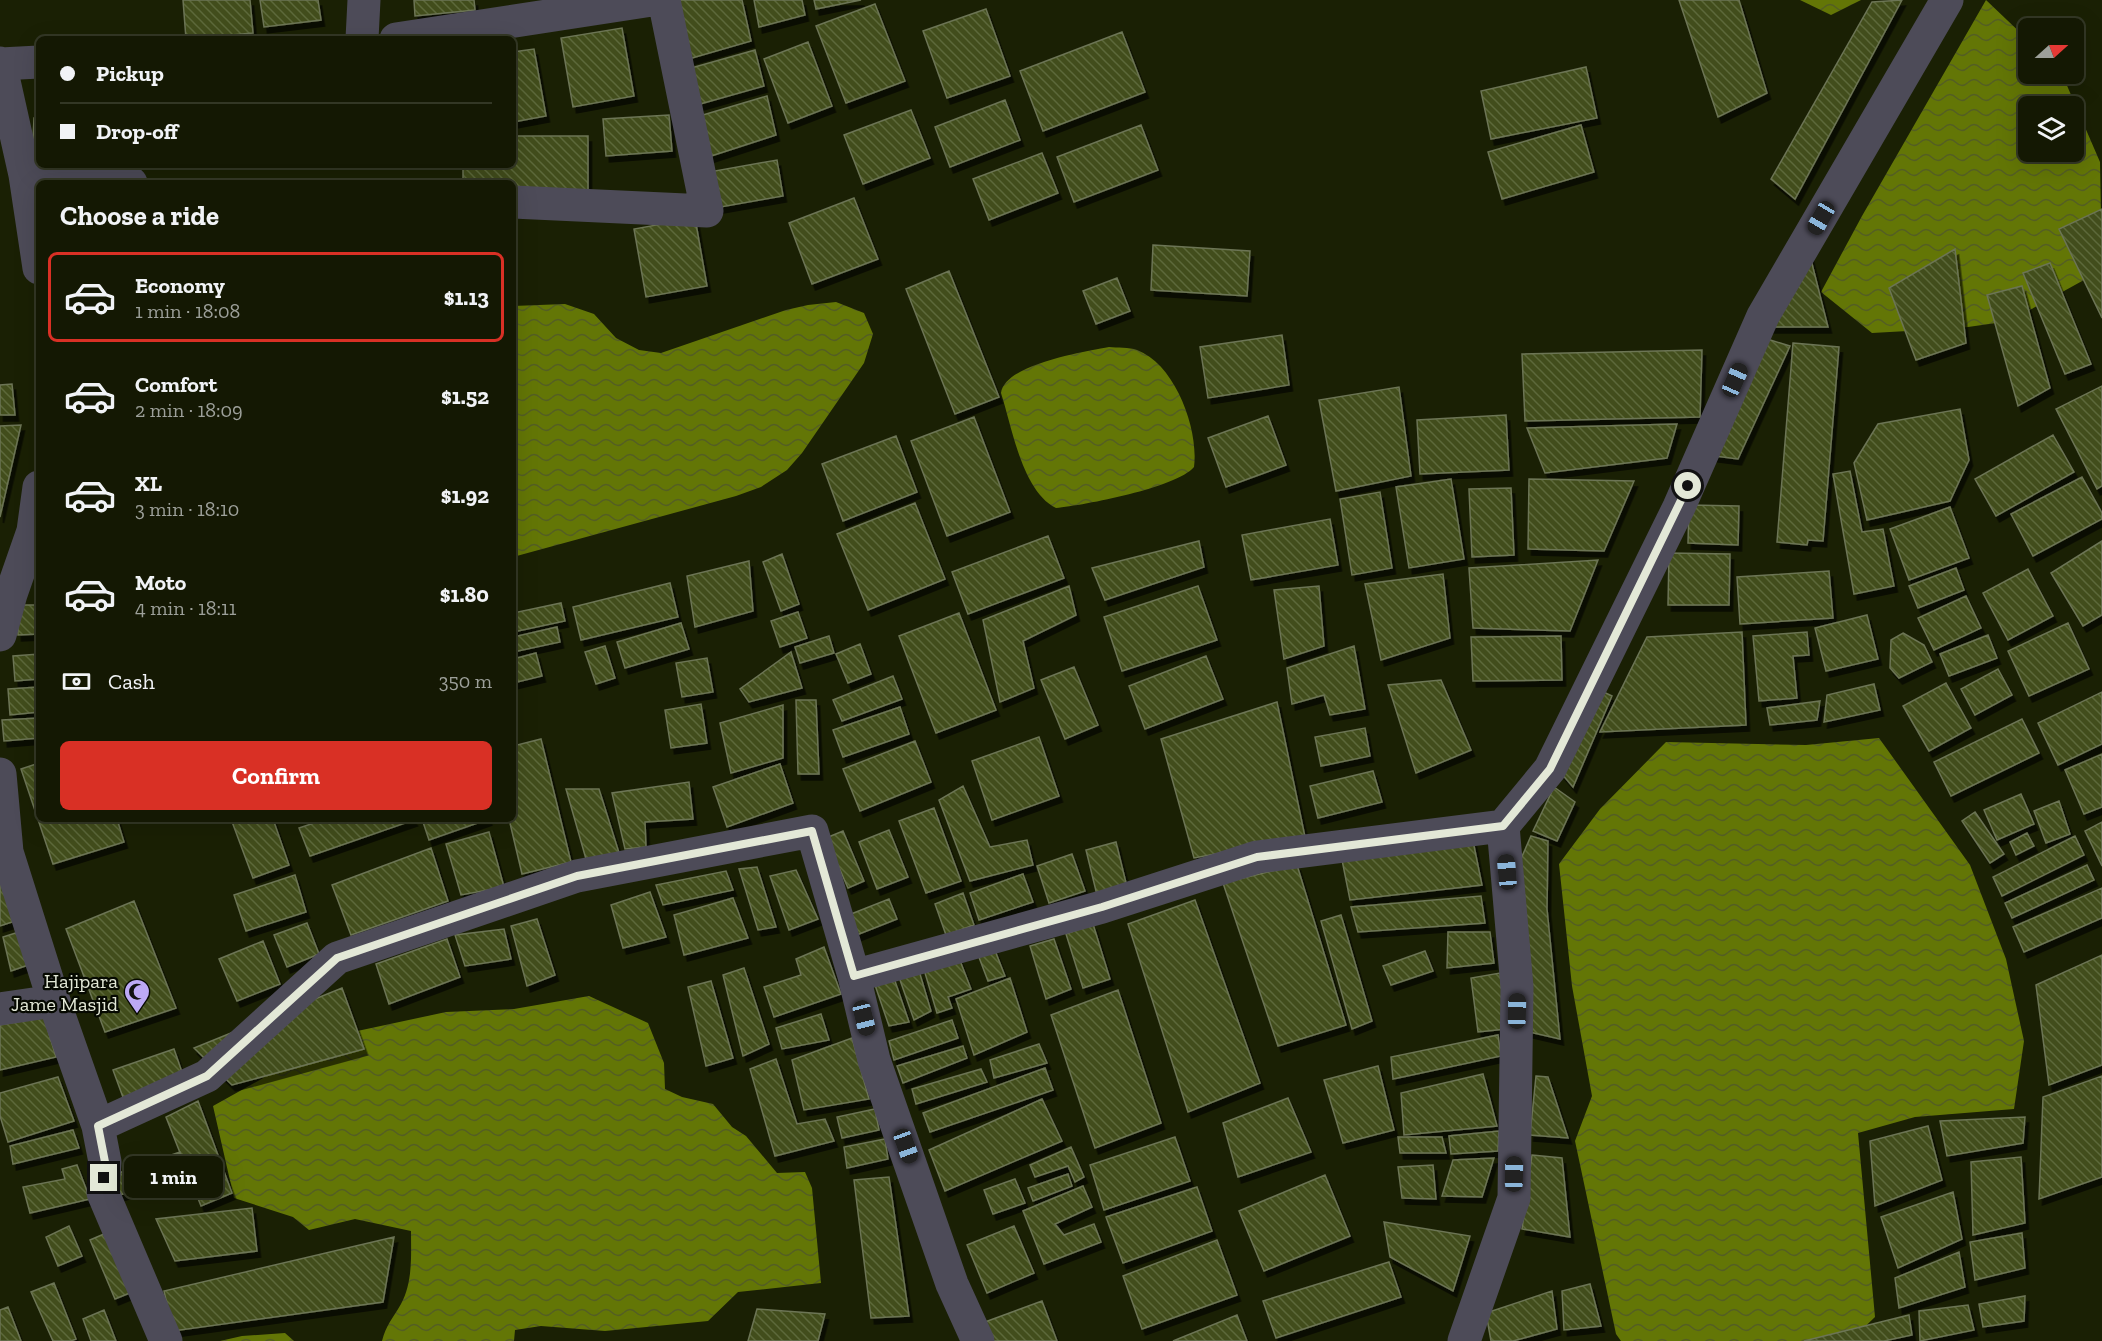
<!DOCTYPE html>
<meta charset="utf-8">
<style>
body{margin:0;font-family:"Zilla Slab",serif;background:#1d210d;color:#f1f3f6;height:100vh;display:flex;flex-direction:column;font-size:22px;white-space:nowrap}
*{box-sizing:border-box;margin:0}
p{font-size:20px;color:#9da09a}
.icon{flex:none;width:33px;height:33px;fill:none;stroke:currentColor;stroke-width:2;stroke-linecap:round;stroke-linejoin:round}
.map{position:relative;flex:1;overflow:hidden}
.side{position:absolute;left:36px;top:180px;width:480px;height:642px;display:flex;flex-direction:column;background:#141803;border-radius:9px;box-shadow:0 6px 24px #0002,0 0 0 2px #333725}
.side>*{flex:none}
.hud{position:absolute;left:36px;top:36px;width:480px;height:132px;border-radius:9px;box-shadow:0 6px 24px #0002,0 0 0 2px #333725;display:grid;align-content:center;height:132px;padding:0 24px;background:#141803}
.needle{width:39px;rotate:69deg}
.tools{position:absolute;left:2018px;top:18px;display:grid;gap:12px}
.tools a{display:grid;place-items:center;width:66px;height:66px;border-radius:9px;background:#141803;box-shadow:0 6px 24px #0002,0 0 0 2px #333725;font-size:30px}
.end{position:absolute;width:27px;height:27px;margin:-14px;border:8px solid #e3e8d7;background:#111;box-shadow:0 0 0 3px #111}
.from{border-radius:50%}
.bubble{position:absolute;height:42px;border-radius:9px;background:#141803;box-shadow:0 6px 24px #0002,0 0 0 2px #333725;font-size:20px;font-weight:700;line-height:42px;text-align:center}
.car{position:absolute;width:18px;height:36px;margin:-18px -9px;border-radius:8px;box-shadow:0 0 4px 2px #0007;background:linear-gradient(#222 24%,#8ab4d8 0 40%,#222 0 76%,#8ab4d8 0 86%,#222 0)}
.hud b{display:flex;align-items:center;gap:21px;height:57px;font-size:22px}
.hud b+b{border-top:2px solid #333725}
.hud i{width:15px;height:15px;background:#f1f3f6}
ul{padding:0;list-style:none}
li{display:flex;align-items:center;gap:18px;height:90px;margin:0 12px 9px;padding:0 12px;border:3px solid transparent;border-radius:9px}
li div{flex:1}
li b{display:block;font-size:22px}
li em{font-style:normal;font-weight:700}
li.on{border-color:#d93025}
li>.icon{width:54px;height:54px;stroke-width:1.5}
h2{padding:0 24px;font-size:27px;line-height:72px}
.pay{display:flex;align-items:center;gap:15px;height:66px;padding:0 24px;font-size:22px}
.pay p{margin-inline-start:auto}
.cta{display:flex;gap:12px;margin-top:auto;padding:12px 24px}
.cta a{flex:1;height:69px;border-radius:9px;background:#d93025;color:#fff;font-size:24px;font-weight:700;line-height:69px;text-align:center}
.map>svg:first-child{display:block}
.water{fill:url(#water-waves);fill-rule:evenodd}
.building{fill:url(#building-back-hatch);stroke:#6c7455;stroke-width:1.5;filter:url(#shadow)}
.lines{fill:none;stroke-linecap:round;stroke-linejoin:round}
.minor{stroke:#4d4b58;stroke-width:33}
.route{stroke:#e3e8d7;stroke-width:8}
.labels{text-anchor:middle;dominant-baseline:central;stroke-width:4.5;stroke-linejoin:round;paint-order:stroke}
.poi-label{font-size:20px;fill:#e3e8d7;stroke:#060901;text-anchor:end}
</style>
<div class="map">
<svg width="2102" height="1341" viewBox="0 0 2102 1341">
<defs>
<pattern id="water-waves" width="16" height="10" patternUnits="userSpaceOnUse" patternTransform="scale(1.5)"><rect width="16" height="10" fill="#637606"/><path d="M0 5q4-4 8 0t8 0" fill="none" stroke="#545e23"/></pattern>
<pattern id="building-back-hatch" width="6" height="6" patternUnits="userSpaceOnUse" patternTransform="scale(1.5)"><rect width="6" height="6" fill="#424e1b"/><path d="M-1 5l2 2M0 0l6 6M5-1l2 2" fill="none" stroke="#5d683b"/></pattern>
<filter id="shadow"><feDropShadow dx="3.5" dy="6" stdDeviation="0" flood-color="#0009"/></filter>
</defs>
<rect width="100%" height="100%" fill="#1a2004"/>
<!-- water -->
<path class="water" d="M1800,0H1861L1831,15Z
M1986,0L2028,40V74H2062L2100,162L2102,270L2010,321L1961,328L1872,333L1821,292L1862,216ZM2028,106H2073V152H2028Z
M836,302L864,313L873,334L864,363L802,453L787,470L761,487L736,496L513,557V306L565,304L594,314L616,338L639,350L661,353L786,310L808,305Z
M1109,347C1117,348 1129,347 1137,350C1175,364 1199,429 1194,467C1176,488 1085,505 1056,508C1022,491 1012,427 1001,393C1005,364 1084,352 1109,347Z
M1879,738L1970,865L2006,959L2024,1041L2014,1109L1915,1117L1858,1133L1875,1317L1850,1341H1621L1616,1334L1575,1141L1592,1096L1572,986L1559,864L1600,809L1666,742L1806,745Z
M589,996L648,1023L664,1063L665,1089L682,1097L713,1104L732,1127L746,1136L777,1173L805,1172L812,1188L821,1283L738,1292L708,1321L605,1331L541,1326L515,1330L514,1341H382C386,1325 393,1318 401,1304C413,1282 411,1255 411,1231L355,1219L309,1230L293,1217L234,1198L213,1106L265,1077L306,1042L446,1012L514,1009Z
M285,1333L294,1341H220L242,1336Z"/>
<!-- building -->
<path class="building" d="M183,0H250L253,33L186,39Z
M260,0H318L321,20L264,27Z
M414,0H474L475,10L415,16Z
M676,0H742L751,41L685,60Z
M754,0H802L805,15L759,27Z
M814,0H861L816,9Z
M1679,0H1739L1767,93L1718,117Z
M1902,0L1795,199L1771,179L1872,2Z
M875,4L905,81L846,103L816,26Z
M986,9L1010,76L947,98L923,31Z
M622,28L634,96L573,107L561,38Z
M1122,32L1145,92L1043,131L1020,71Z
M808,42L832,106L788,123L764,59Z
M534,49L546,116L513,122V52Z
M755,50L764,86L693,106L684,70Z
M1586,67L1597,118L1491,139L1481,91Z
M767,96L776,135L705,158L696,117Z
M1005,100L1020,140L950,167L935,127Z
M911,110L930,158L863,184L844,135Z
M669,115L672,151L606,156L603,119Z
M34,118H39V162L32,161Z
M1141,125L1158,170L1074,202L1057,157Z
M1581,125L1594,172L1502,199L1488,152Z
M513,136H588V212H513V183H463V165H513Z
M1042,153L1058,193L989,220L973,179Z
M777,160L783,196L715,208L709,172Z
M854,198L878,259L812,284L789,223Z
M2102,209V318L2059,229Z
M695,218L707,286L646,297L634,229Z
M1805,236L1828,327H1756Z
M1153,245L1250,251L1247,296L1151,290Z
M1955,249L1966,343L1916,360L1889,288Z
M2050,263L2091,364L2065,374L2023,273Z
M949,271L999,397L955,414L906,289Z
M1117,278L1130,311L1096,324L1083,291Z
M2022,286L2050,388L2018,406L1987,295Z
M1751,334L1790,346L1738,459L1691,453Z
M1282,335L1289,385L1208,398L1200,347Z
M1793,343L1839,347L1823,541L1808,540L1807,545L1777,542Z
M1702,350L1700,417L1525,421L1522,354Z
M12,384L15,415H0V385Z
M2102,386V486L2097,489L2056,409Z
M1399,387L1411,476L1336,491L1319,400Z
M1960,409L1969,460L1950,501L1867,520L1854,463L1878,424Z
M1506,415L1509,470L1420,474L1417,420Z
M1268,416L1286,465L1226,487L1208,438Z
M974,417L1010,512L947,536L911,441Z
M1677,424L1667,458L1545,473L1527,428Z
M21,425L0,517V426Z
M2053,435L2074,472L1996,516L1975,479Z
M896,436L917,492L843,521L822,464Z
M1850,471L1862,532L1883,529L1894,586L1854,594L1833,474Z
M2082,477L2102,513V519L2033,556L2011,514Z
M1451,479L1464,559L1409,568L1396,487Z
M1529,479L1634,481L1604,551L1528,549Z
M1511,488L1514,555L1472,557L1469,489Z
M1380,492L1392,568L1352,575L1340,499Z
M915,503L945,579L868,610L837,534Z
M1689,505L1739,506L1738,545L1688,543Z
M1950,507L1969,558L1909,580L1890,529Z
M1330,519L1338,565L1251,580L1242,535Z
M1048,536L1064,578L968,614L952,572Z
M1199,541L1204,567L1105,600L1092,568Z
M2102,541V615L2083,626L2051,573Z
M1669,553L1730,554L1729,605H1668Z
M782,554L799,604L781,611L763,562Z
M1598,560L1570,631L1473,628L1469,568Z
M749,561L753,611L695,627L687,576Z
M1956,568L1964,590L1918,608L1909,586Z
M2028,569L2053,616L2008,640L1983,593Z
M1829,571L1833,618L1740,624L1737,577Z
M1443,574L1450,638L1381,660L1365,584Z
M670,583L678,617L581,640L573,607Z
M1069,586L1076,615L1023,641L1034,688L1000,702L983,620Z
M1198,586L1217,640L1122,671L1104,617Z
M1319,586L1324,646L1284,659L1274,590Z
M1966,596L1981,628L1934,650L1918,618Z
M561,603L565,621L513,632V613Z
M17,605H39V634L18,635Z
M798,612L807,638L780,647L771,621Z
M959,613L996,710L936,733L899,636Z
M1867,615L1878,659L1826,671L1815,628Z
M681,623L689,649L625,668L617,642Z
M2068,623L2089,669L2029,696L2008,651Z
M557,627L560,642L513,652V637Z
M1742,632L1746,725L1600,732L1647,637Z
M1807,632L1809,655L1793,656L1797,698L1759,701L1753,636Z
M1903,633L1924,645L1932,662L1899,678L1890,668L1891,640Z
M1988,635L1997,658L1949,676L1940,654Z
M829,636L834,653L800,663L795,647Z
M1561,636L1562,680L1473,681L1471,637Z
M860,644L871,674L848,683L836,654Z
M605,646L615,678L596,684L585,652Z
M1354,646L1365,709L1330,715L1324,695L1292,704L1287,668Z
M791,652L802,688L749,702L740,689Z
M536,653L542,676L513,683V659Z
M39,654V679L15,681L13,656Z
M1206,656L1223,699L1145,729L1129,686Z
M707,658L713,692L682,697L676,663Z
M1074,667L1098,725L1065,739L1041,680Z
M1998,669L2012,695L1975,715L1961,689Z
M893,676L902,699L842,721L833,700Z
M1441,680L1471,750L1416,773L1388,685Z
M1946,683L1971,728L1929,751L1903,706Z
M1874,684L1880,710L1824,722L1827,695Z
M39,687V712L10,715L8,689Z
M1599,690L1612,696L1573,787L1561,773Z
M2102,692V744L2058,765L2038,723Z
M796,700H816L819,774H798Z
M1820,701L1817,720L1770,725L1767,708Z
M1277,702L1305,837L1194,858L1161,739Z
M701,704L707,743L671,748L665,710Z
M783,705V758L731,773L720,723Z
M900,707L909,734L843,757L833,730Z
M39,718V738L4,741L2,720Z
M2022,719L2039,753L1951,796L1934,762Z
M1365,728L1370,756L1321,766L1315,737Z
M1039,737L1059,796L992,820L972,761Z
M541,739L571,862L522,874L509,819H513V746Z
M915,741L931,782L860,811L843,769Z
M2102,754V807L2084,814L2065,770Z
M39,763V819H117L124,842L53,864L21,769Z
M780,764L793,803L727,827L713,787Z
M1373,771L1382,802L1318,818L1310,786Z
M689,782L693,819L645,822L646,847L625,849L612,793Z
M963,786L990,847L1027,840L1033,865L970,881L939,800Z
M1554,787L1575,802L1557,841L1533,831Z
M566,789H599L620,856L588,866Z
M2021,794L2034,824L1997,840L1984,810Z
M2059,801L2070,834L2046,843L2034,811Z
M934,808L961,881L926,893L899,821Z
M1975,812L2004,854L1990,863L1962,821Z
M231,819H273L289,865L253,878Z
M326,819H413L414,820L310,856L299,828Z
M422,819H489L429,840Z
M2102,822V866L2085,831Z
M889,830L908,877L877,889L859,842Z
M843,831L864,881L848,888L826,838Z
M489,832L504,887L461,895L446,844Z
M2027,833L2034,846L2016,855L2010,842Z
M1531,836L1548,841L1547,909L1560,1039L1529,1032L1516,870Z
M2075,836L2084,855L2002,896L1993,877Z
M1473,841L1482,885L1350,900L1341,855Z
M1116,842L1127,887L1097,895L1086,850Z
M431,848L448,901L351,935L332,885Z
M1072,854L1085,891L1049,903L1037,866Z
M1297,865L1346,1025L1278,1046L1223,883Z
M2087,865L2094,880L2012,918L2005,903Z
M757,867L776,927L758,930L739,869Z
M0,870L21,919L0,926Z
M796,870L818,919L789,930L770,876Z
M726,871L733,890L663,905L656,885Z
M1023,874L1033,902L979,920L970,893Z
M295,875L306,912L246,931L234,895Z
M2102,888V918L2024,952L2013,927Z
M650,892L666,937L623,948L611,905Z
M963,893L974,925L946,935L935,904Z
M1481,896L1485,923L1358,932L1351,907Z
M733,898L748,938L684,955L674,915Z
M889,899L897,919L849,938L841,918Z
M1195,900L1260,1083L1188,1112L1128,924Z
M134,901L176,1008L105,1032L66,929Z
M1341,915L1372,1021L1352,1029L1321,921Z
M537,919L555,975L527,986L511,926Z
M307,923L319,954L287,967L274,935Z
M1093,924L1110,979L1083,988L1066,934Z
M504,929L511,959L465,966L455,935Z
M22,931L34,963L11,971L3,937Z
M1448,932H1490L1494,963L1447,968Z
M447,939L460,977L389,1004L376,964Z
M1054,939L1071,989L1046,999L1030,946Z
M263,941L280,984L237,1001L219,959Z
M824,947L841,994L774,1017L764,987L801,975L796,959Z
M994,948L1005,976L988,981L977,952Z
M1425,951L1433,971L1391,985L1383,966Z
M2102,955V1065L2049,1085L2036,985Z
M959,958L971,989L948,997L952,1008L937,1013L925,973Z
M744,968L769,1044L743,1056L723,975Z
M1500,973L1506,1029L1478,1032L1471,978Z
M920,974L931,1011L914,1020L899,977Z
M1010,978L1027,1032L974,1055L956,999Z
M711,981L733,1058L706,1066L688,987Z
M895,981L909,1022L889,1026L875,985Z
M342,988L364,1049L232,1085L194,1048Z
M1118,990L1161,1123L1095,1148L1051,1015Z
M821,1014L829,1040L782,1049L776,1028Z
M44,1017L56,1057L0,1070V1025Z
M952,1020L958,1038L894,1060L889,1041Z
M1498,1035L1501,1056L1393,1079L1391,1057Z
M852,1038L869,1099L804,1110L792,1060Z
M1039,1044L1047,1063L994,1078L990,1060Z
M963,1046L967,1058L903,1083L897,1066Z
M174,1049L184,1078L124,1100L113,1070Z
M776,1059L797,1124L825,1119L834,1141L775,1156L750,1069Z
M1378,1066L1394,1130L1343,1143L1324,1080Z
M1045,1068L1053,1090L930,1132L923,1113Z
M981,1069L987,1082L916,1104L912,1089Z
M1483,1074L1497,1126L1404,1135L1401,1093Z
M1536,1076L1548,1077L1568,1138L1530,1135Z
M2102,1076V1177L2039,1199L2043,1097Z
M58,1077L74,1121L8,1142L0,1116V1093Z
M1288,1098L1311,1152L1238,1177L1223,1123Z
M1042,1099L1062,1141L945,1191L929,1150Z
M198,1101L232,1193L201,1206L166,1117Z
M875,1109L879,1130L842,1138L837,1117Z
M2025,1117L2023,1143L1947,1156L1940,1121Z
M1928,1126L1942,1180L1875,1206L1870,1141Z
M73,1130L79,1148L13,1164L10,1146Z
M1499,1131L1498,1151L1451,1154L1449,1136Z
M1175,1137L1190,1181L1104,1210L1090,1165Z
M1398,1137H1442L1446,1153H1400Z
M885,1139L888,1159L847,1168L844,1147Z
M1071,1147L1084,1177L1075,1182L1068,1166L1035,1177L1030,1165Z
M180,1152L187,1172L117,1196L110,1176Z
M1532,1155L1562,1158L1570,1237L1522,1229Z
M2021,1157L2025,1223L1973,1235L1971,1162Z
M1494,1158L1482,1197L1442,1196L1453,1160Z
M77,1165L90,1199L30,1213L23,1187L65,1179L62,1169Z
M1433,1165L1436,1199L1402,1198L1398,1167Z
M1068,1174L1072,1186L1033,1201L1028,1188Z
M1325,1175L1350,1236L1264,1271L1239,1211Z
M889,1177L909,1316L871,1318L854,1180Z
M1015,1179L1025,1203L993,1214L984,1190Z
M1083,1186L1092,1207L1055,1224L1064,1235L1094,1224L1101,1242L1044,1264L1023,1211Z
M1197,1187L1212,1231L1123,1263L1106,1217Z
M1953,1192L1962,1239L1898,1268L1881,1217Z
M252,1208L257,1251L175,1261L156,1219Z
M1384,1222L1470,1236L1453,1291L1390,1257Z
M69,1226L82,1256L58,1266L46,1237Z
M1014,1226L1034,1273L987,1293L967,1245Z
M118,1228L142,1288L115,1299L90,1240Z
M2022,1233L2025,1268L1975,1280L1970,1242Z
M394,1237L383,1302L173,1331L164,1291Z
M1217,1240L1237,1295L1142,1329L1123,1276Z
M1959,1252L1965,1287L1899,1308L1895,1278Z
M1389,1262L1401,1297L1276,1338L1263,1301Z
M54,1283L76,1339L71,1341H53L31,1292Z
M1590,1284L1601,1326L1564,1330L1562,1291Z
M1552,1291L1557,1329L1513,1341H1491L1486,1313Z
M2025,1296L2024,1321L1983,1327L1979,1304Z
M1042,1301L1057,1341H992L985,1322Z
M1968,1305L1974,1330L1920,1341L1919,1311Z
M8,1307L21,1341H0V1310Z
M757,1309L825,1314L818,1341H748Z
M104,1310L116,1341H91L83,1319Z
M1237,1315L1247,1341H1173Z
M1909,1315L1912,1335L1884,1341H1804Z"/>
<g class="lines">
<!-- minor -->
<path class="minor" d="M362,39L364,0
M396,39L652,0
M0,63L25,175L39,268
M0,64L39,62
M25,175L131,183
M513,202L707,211L664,0
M0,635L11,594L33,531L39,487
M0,774L7,852L54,1001L98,1126L207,1076L337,958L577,876L812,831L854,976L1102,907L1257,857L1503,826
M854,976L874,1060L952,1284L978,1341
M0,1009L54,1001
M98,1126L105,1162L103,1193L166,1341
M1464,1341L1514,1198L1517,987L1503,826L1550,769L1679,507L1763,316L1947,0"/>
</g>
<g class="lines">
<!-- route -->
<path class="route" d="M104,1178L105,1162L98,1126L207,1076L337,958L577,876L812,831L854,976L1102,907L1257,857L1503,826L1550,769L1688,486"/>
</g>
<!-- icons -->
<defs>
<symbol id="mosque-pin" viewBox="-11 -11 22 30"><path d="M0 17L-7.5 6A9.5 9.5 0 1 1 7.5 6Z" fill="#bca9f5" stroke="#060901"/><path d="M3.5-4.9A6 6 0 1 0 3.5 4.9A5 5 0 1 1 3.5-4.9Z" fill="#111"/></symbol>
</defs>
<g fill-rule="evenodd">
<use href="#mosque-pin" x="122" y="977" width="30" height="40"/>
</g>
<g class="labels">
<!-- poi labels -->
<g class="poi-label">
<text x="118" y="981">Hajipara<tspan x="118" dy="23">Jame Masjid</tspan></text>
</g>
</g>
</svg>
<div class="tools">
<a><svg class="needle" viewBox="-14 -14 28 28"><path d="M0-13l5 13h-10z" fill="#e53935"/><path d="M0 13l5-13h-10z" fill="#9da09a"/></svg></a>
<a><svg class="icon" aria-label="layers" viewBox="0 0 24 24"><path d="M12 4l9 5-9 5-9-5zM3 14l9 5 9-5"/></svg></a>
</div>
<i class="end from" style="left:1688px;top:486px"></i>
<i class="end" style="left:104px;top:1178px"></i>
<div class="bubble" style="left:124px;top:1156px;width:99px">1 min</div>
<i class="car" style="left:1821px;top:218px;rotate:210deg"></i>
<i class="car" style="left:1735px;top:380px;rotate:24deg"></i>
<i class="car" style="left:1507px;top:872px;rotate:355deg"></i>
<i class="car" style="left:1517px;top:1011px;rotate:1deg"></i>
<i class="car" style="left:864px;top:1018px;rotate:166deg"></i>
<i class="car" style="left:906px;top:1146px;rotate:160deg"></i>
<i class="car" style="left:1514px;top:1174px;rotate:1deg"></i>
<div class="hud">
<b><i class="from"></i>Pickup</b>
<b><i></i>Drop-off</b>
</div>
<section class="side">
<h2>Choose a ride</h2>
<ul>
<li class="on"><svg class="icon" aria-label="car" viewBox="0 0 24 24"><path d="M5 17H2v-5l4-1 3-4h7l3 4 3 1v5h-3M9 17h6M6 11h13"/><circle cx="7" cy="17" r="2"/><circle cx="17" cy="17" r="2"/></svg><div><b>Economy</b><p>1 min · 18:08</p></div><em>$1.13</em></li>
<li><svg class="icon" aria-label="car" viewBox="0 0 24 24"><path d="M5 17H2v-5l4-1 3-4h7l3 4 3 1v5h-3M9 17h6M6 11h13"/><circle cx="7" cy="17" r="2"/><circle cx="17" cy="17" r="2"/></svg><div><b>Comfort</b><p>2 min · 18:09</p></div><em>$1.52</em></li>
<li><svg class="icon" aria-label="car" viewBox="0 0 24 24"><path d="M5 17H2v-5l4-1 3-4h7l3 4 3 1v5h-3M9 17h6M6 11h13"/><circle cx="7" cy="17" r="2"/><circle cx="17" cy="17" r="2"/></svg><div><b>XL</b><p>3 min · 18:10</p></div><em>$1.92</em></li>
<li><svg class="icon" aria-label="car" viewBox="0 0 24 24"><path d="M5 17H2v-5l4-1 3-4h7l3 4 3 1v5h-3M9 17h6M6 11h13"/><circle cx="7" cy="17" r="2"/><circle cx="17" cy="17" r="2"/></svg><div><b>Moto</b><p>4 min · 18:11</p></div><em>$1.80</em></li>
</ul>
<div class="pay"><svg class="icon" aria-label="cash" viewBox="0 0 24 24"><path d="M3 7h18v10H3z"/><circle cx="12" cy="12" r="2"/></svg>Cash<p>350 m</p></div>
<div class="cta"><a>Confirm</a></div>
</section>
</div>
